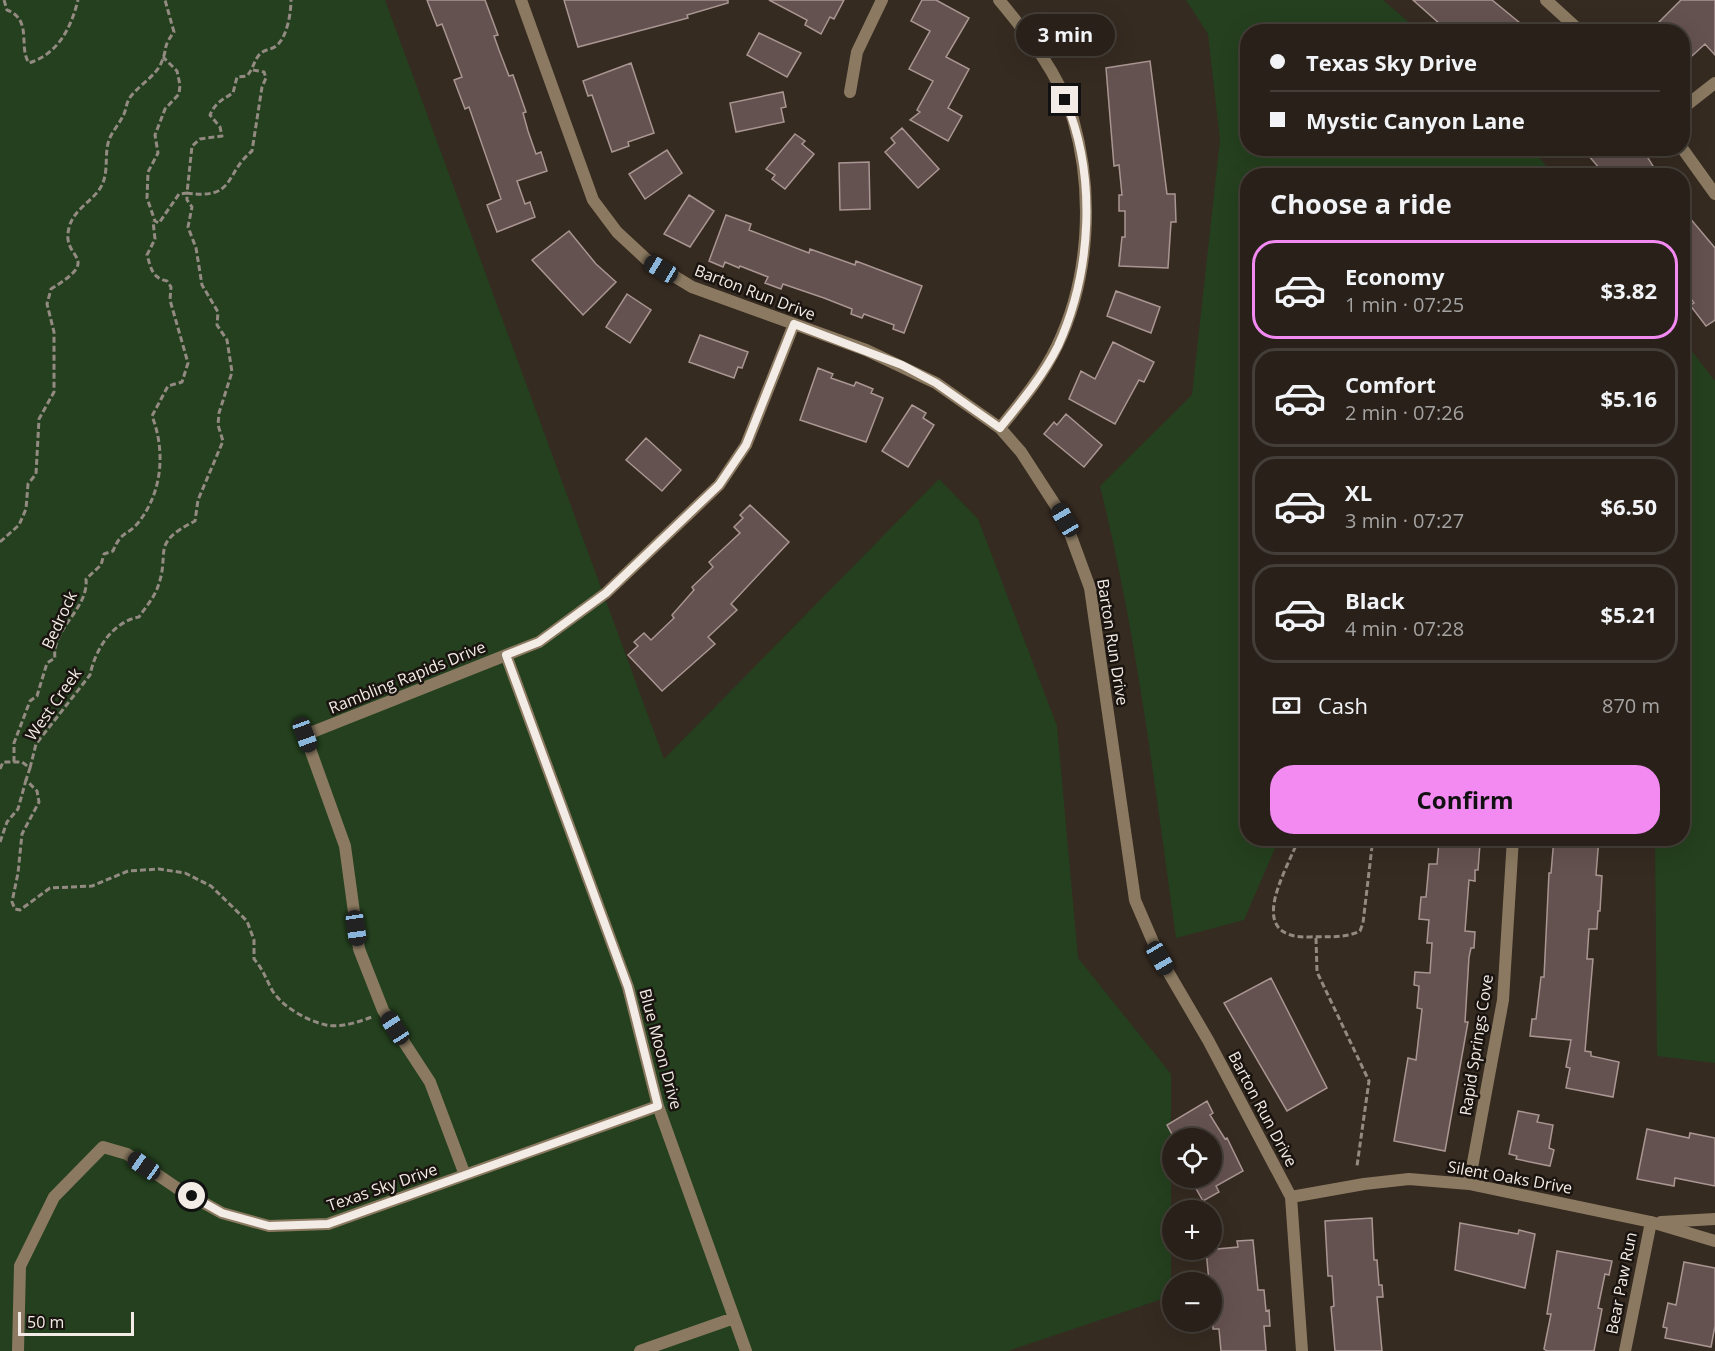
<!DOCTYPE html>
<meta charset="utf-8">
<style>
body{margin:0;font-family:"Open Sans",sans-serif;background:#342d26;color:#f1f3f6;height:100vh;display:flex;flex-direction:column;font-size:22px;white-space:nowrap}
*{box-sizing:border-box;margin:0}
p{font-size:20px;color:#a5a3a2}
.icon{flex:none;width:33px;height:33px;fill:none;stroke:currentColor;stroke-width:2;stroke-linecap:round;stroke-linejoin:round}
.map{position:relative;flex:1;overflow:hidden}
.details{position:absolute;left:1240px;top:168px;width:450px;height:678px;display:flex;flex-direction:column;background:#282019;border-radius:24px;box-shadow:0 6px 24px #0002,0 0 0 2px #443e38}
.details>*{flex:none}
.hud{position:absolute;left:1240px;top:24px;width:450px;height:132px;border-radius:24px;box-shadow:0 6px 24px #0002,0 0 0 2px #443e38;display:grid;align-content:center;height:132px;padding:0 30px;background:#282019}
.tools{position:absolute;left:1162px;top:1128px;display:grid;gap:12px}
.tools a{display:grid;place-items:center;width:60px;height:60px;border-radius:50%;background:#282019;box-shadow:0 6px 24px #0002,0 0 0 2px #443e38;font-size:30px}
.scale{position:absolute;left:18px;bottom:15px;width:116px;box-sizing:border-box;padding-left:6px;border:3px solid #f3ebe5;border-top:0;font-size:16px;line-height:21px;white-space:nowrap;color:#f3ebe5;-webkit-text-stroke:4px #1a1410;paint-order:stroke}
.end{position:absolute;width:27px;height:27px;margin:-14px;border:8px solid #f3ebe5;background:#111;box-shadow:0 0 0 3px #111}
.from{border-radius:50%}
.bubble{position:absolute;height:42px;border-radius:21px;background:#282019;box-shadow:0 6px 24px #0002,0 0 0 2px #443e38;font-size:20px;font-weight:700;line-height:42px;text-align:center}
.car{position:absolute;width:18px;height:36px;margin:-18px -9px;border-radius:8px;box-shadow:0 0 4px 2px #0007;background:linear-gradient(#222 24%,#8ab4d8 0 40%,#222 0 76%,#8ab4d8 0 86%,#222 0)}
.hud b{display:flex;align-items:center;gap:21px;height:57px;font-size:22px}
.hud b+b{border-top:2px solid #443e38}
.hud i{width:15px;height:15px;background:#f1f3f6}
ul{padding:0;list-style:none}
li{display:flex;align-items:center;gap:18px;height:99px;margin:0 12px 9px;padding:0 18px;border:3px solid #443e38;border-radius:24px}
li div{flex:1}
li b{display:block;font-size:22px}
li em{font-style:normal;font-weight:700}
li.on{border-color:#f28af2}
li>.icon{width:54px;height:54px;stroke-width:1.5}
h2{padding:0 30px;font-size:27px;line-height:72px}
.pay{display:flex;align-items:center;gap:15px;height:66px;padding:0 30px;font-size:22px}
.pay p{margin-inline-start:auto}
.button{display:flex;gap:12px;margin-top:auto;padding:12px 30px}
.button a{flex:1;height:69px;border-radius:24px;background:#f28af2;color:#111;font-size:24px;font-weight:700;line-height:69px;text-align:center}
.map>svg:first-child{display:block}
.green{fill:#24401e}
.building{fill:#645250;stroke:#a99693;stroke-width:1.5}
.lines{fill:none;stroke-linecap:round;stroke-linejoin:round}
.path{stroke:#938a82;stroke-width:3;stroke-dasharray:6 3;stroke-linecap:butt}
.minor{stroke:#8b7a61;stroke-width:12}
.route{stroke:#f3ebe5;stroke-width:8}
.labels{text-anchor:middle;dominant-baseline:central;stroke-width:5;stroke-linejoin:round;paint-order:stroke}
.street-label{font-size:16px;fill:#f3ebe5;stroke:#1a1410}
</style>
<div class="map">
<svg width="1715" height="1351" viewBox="0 0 1715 1351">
<rect width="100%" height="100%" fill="#362b21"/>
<!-- green -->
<path class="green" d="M0,0H385L664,759L939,479L978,519L1057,726L1078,958L1171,1074V1296L1008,1351H0Z
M1186,0H1383L1419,31L1248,32V148L1532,149L1554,175L1248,176V838L1279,839L1244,920L1176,938C1155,787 1137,635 1100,486L1192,395L1220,140L1208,34Z
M1683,340L1715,381V1063L1657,1056L1655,839L1683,838Z"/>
<!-- building -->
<path class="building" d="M427,0H485L498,35L494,36L499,50L509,76L513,75L526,112L523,113L528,131L536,154L541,152L547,171L517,181L525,204L530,202L535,217L497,232L487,205L501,199L469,107L465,109L454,80L462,77L442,24L437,26Z
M564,0H728V3L687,15L688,18L578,47Z
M769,0H844L834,19L830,17L821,34L805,25L807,20Z
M922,0H936L969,18L946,57L969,69L948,108L962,116L948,141L910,120L920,112L917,110L933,81L909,69L930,31L911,21Z
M1413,0H1492L1531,32H1449Z
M1681,0H1715V55L1705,44L1683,64V32H1649Z
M759,33L801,53L787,77L747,55Z
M1150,61L1167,194H1175L1176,222H1171L1168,268L1119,266L1122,237H1125V211H1119V195H1122L1119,165L1114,166L1106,68Z
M631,63L654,133L628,142L629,146L612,152L592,95L588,96L583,81Z
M783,92L786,107L781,108L784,122L736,132L730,103Z
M902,128L939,169L918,188L885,152L895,143L891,138Z
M795,134L805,141L802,144L814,154L785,189L772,179L775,175L766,169Z
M1582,148H1661L1648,158L1659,176H1606Z
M667,150L682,173L645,199L629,174Z
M869,162L870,209L840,210L839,163Z
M689,195L714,211L690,247L664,234Z
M1683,210L1715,248V320L1706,326L1690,305L1694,303L1683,288Z
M726,215L751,224L749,230L809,253L810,249L855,265L856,261L922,286L904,333L893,329L894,325L864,314L862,318L851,314L852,309L824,298L783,284L781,289L765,283L768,277L740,266L739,268L725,262L723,267L709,261Z
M569,231L596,264L616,282L583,315L532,260Z
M1116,291L1160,307L1151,333L1107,316Z
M627,294L651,310L630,343L606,327Z
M700,335L748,352L742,368L738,367L734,378L689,362Z
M1113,342L1154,362L1144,382L1139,380L1115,424L1069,399L1081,371L1095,379Z
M818,368L833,374L831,378L854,386L856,382L873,389L871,393L883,398L866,442L800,420Z
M912,405L926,413L923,418L934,425L908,467L882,451Z
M1066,414L1102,445L1084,467L1044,434L1054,422L1057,425Z
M646,438L681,470L662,491L626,460Z
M750,505L789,542L731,604L737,610L708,637L715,644L662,691L628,655L638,646L634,642L644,633L651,640L674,618L672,615L694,590L692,587L713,567L709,562L740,533L734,527L743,518L740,515Z
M1554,838H1599L1596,875L1602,876L1600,911H1598L1597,929H1589L1587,959H1593L1585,1051L1591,1052V1056L1619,1062L1613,1097L1566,1088L1570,1068L1566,1067L1571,1040L1530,1036L1532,1019H1536L1541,977H1544L1549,873H1551Z
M1439,841L1480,844L1478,870H1475V881L1469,880L1465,931L1475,932L1474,948H1471L1469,957L1465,1022H1468L1445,1151L1394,1141L1408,1058L1416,1060L1422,1009L1417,1008L1419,986L1414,985L1415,972L1430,973L1432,943H1427L1429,920L1419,919L1421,897H1426L1429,864H1437Z
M1271,978L1327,1088L1287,1111L1224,1003Z
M1207,1101L1213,1113L1210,1115L1225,1139L1227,1138L1243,1171L1216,1186L1219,1192L1203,1201L1194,1185L1202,1181L1199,1178H1212V1138H1180L1177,1134L1173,1136L1167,1125Z
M1518,1111L1539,1115L1537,1122L1553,1125L1549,1148L1554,1150L1550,1166L1516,1159L1517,1156L1509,1154Z
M1647,1129L1689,1138L1690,1133L1715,1138V1186L1675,1178L1674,1186L1637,1179Z
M1372,1218L1374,1260H1377L1379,1285H1382L1383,1297H1377L1382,1351H1335L1331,1307L1334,1306L1332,1276H1328L1325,1221Z
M1460,1223L1518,1234L1519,1230L1535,1234L1525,1288L1455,1270Z
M1253,1240L1258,1290H1264L1266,1311L1269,1310L1270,1326H1264L1266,1351H1221L1219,1329H1213L1212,1282H1209L1206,1250L1238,1247L1237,1241Z
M1557,1251L1612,1261L1609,1275L1605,1274L1598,1308L1602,1309L1594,1351H1547L1544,1349L1551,1314H1547Z
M1684,1262L1715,1268V1326L1711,1347L1665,1338L1667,1328L1663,1327L1668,1303L1676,1305Z"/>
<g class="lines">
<!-- path -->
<path class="path" d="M4,0L7,10C33,20 18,47 29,63C58,54 71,28 78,0
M253,70L264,72L266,78L262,87L252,151C224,174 236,200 187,193L192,146L200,139L222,136L220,127L210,115C215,103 223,99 233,93L237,77L247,76C253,69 254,61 259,55C264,49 271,50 276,46C287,38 291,13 291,0
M0,542L19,525L26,509L28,484L36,474L39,419L54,392V332L47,304L51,289C105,256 60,260 69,228C73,209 94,201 102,185C109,170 104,154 109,140C112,132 119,124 123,116C126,111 126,104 129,99C137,86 157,76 162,61C168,47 162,48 174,32L165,0
M14,762V743L30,701L37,696L47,663L55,658C51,629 89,609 86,579L101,565L104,554L113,551C121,531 127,536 138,523C162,493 166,452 152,416L168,386L182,382L188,363L170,300L171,287L167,281C152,278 151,268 147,255L155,239L153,221
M30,768L36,744L90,675C95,650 112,622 139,617C145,608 153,599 157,589C172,551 148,545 195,521L198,500L223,441L218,425L219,413L232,372L227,340L217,325L218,312L202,285L196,248L188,227L192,207L187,200V193L179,194L159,223L155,221L147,198L148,172L158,153L155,135L165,109L179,94L180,85L177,71L163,57
M0,769L3,762H22L30,768L26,780L37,791L39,802L22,834L18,873L12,902L15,909L20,910L50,888L92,886L128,871L159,869L185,873L211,886L247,921L254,940V959C263,969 266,979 272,990C282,1007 308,1021 326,1025C341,1028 358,1022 372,1017
M1299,838C1286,872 1243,939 1310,937C1327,936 1344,939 1360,931L1363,923L1373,838
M0,842L7,822L18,809L26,780
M1316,938L1317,972L1369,1081L1357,1166"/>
<!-- minor -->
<path class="minor" d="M521,0L593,200L617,232L646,259L692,287L866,350L936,383L1000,428L1021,452L1065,520L1090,588L1135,900L1160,958L1208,1040L1291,1197L1302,1351
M999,0C1029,36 1059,74 1073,119C1094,192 1090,278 1057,346C1042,377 1021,402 1000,428
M1546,0L1581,32
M850,92L857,52L882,0
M1683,108L1715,83
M1682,148L1715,194
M506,655L628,987L658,1106L746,1351
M465,1175L430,1082L383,1010L359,949L345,846L305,735L539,642L606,593L719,485L746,445L794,324
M1469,1184L1503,1000L1513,838
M1291,1197L1364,1184L1409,1179L1469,1184L1651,1222L1715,1241
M1661,1222L1715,1219
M18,1351L20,1266L54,1197L103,1147L127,1154L177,1188L222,1213L269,1226L328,1224L658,1106
M640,1351L734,1318
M1625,1351L1651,1222"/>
</g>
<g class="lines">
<!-- route -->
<path class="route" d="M192,1196L222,1213L269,1226L328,1224L658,1106L628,987L506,655L539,642L606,593L719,485L746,445L794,324L902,365L936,383L1000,428C1021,402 1043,376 1058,346C1092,271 1097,175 1065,100"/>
</g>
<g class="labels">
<!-- street labels -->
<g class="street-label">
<text transform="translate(755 292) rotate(21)">Barton Run Drive</text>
<text transform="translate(59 620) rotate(-65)">Bedrock</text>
<text transform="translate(1113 642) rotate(81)">Barton Run Drive</text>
<text transform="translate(407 677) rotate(-22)">Rambling Rapids Drive</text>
<text transform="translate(53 704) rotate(-55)">West Creek</text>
<text transform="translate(1476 1045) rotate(-81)">Rapid Springs Cove</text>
<text transform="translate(661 1049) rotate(75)">Blue Moon Drive</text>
<text transform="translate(1263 1109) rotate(62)">Barton Run Drive</text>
<text transform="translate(1510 1177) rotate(10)">Silent Oaks Drive</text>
<text transform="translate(382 1187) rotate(-19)">Texas Sky Drive</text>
<text transform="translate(1621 1283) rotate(-79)">Bear Paw Run</text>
</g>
</g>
</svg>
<div class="tools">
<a><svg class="icon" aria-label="locate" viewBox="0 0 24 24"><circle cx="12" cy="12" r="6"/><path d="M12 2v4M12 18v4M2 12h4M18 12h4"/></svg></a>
<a>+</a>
<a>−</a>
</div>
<div class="scale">50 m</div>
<i class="end from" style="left:192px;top:1196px"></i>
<i class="end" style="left:1065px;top:100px"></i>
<div class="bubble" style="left:1016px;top:14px;width:99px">3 min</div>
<i class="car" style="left:661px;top:269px;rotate:301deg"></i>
<i class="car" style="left:1065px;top:520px;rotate:330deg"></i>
<i class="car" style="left:305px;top:735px;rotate:160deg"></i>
<i class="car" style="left:356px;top:928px;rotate:172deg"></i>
<i class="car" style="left:1160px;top:958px;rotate:150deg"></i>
<i class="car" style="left:395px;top:1028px;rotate:327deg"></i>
<i class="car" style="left:144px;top:1166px;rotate:305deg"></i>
<div class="hud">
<b><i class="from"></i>Texas Sky Drive</b>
<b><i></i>Mystic Canyon Lane</b>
</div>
<section class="details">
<h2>Choose a ride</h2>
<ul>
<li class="on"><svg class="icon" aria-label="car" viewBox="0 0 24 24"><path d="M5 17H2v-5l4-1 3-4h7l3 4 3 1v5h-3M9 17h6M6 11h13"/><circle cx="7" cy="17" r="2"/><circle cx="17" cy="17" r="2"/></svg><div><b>Economy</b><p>1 min · 07:25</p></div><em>$3.82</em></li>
<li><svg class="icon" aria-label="car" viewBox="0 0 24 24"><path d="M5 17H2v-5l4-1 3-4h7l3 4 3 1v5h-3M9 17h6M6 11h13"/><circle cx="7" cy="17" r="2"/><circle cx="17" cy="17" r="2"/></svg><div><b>Comfort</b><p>2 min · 07:26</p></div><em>$5.16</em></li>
<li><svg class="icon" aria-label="car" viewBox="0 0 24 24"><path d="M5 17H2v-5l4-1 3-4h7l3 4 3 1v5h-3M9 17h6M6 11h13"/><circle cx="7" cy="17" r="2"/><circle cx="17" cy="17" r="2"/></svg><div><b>XL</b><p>3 min · 07:27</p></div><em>$6.50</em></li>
<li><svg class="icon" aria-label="car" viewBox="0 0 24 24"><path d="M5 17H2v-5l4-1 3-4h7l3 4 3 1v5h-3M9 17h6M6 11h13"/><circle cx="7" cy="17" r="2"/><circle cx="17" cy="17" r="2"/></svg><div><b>Black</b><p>4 min · 07:28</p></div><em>$5.21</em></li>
</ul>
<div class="pay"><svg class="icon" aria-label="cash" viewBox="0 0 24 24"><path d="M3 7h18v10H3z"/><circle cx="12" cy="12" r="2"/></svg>Cash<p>870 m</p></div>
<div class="button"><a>Confirm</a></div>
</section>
</div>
